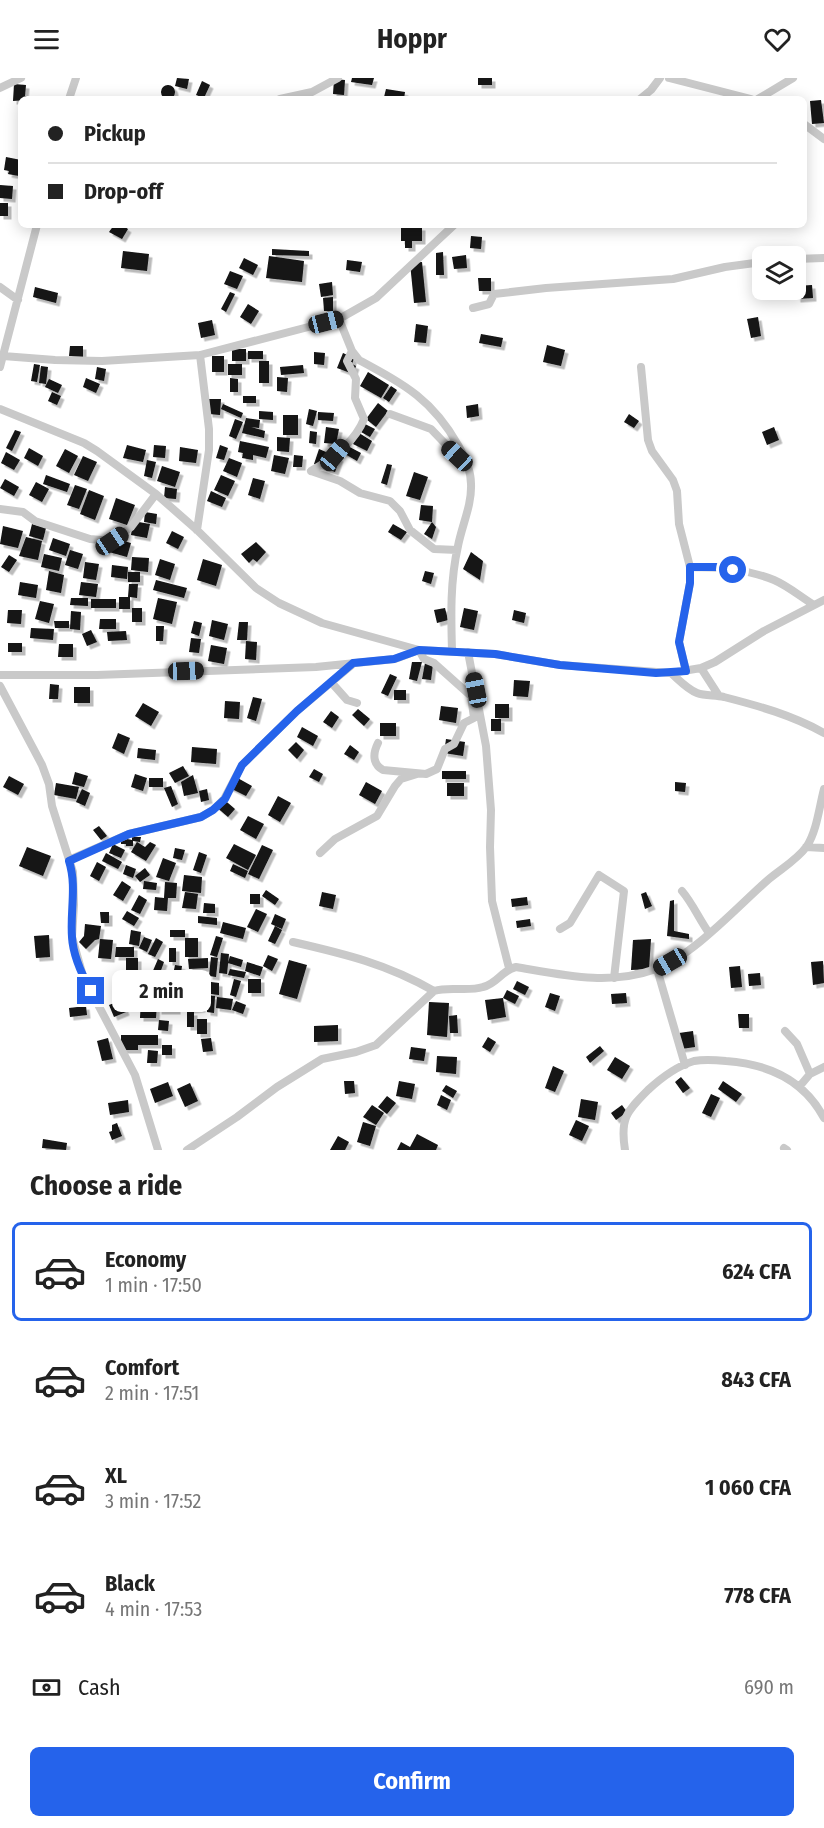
<!DOCTYPE html>
<meta charset="utf-8">
<style>
body{margin:0;font-family:"Fira Sans Condensed",sans-serif;background:#f2f2f2;color:#222;height:100vh;display:flex;flex-direction:column;font-size:22px;white-space:nowrap}
*{box-sizing:border-box;margin:0}
p{font-size:20px;color:#767676}
.icon{flex:none;width:33px;height:33px;fill:none;stroke:currentColor;stroke-width:2;stroke-linecap:round;stroke-linejoin:round}
.map{position:relative;height:1072px;overflow:hidden}
.drawer{display:flex;flex-direction:column;background:#fff;flex:1}
.drawer>*{flex:none}
.hud{position:absolute;left:18px;top:18px;width:789px;height:132px;border-radius:9px;box-shadow:0 3px 15px #0003;display:grid;align-content:center;height:132px;padding:0 30px;background:#fff}
.buttons{position:absolute;left:752px;top:168px;display:grid;gap:12px}
.buttons a{display:grid;place-items:center;width:54px;height:54px;border-radius:9px;background:#fff;box-shadow:0 3px 15px #0003;font-size:30px}
.end{position:absolute;width:27px;height:27px;margin:-14px;border:8px solid #2563eb;background:#fff;box-shadow:0 0 0 3px #fff}
.from{border-radius:50%}
.bubble{position:absolute;height:42px;border-radius:9px;background:#fff;box-shadow:0 3px 15px #0003;font-size:20px;font-weight:700;line-height:42px;text-align:center}
.car{position:absolute;width:18px;height:36px;margin:-18px -9px;border-radius:8px;box-shadow:0 0 4px 2px #0007;background:linear-gradient(#222 24%,#8ab4d8 0 40%,#222 0 76%,#8ab4d8 0 86%,#222 0)}
.hud b{display:flex;align-items:center;gap:21px;height:57px;font-size:22px}
.hud b+b{border-top:2px solid #e0e0e0}
.hud i{width:15px;height:15px;background:#222}
ul{padding:0;list-style:none}
li{display:flex;align-items:center;gap:18px;height:99px;margin:0 12px 9px;padding:0 18px;border:3px solid transparent;border-radius:9px}
li div{flex:1}
li b{display:block;font-size:22px}
li em{font-style:normal;font-weight:700}
li.current{border-color:#2563eb}
li>.icon{width:54px;height:54px;stroke-width:1.5}
h2{padding:0 30px;font-size:27px;line-height:72px}
.pay{display:flex;align-items:center;gap:15px;height:66px;padding:0 30px;font-size:22px}
.pay p{margin-inline-start:auto}
.action{display:flex;gap:12px;margin-top:auto;padding:12px 30px}
.action a{flex:1;height:69px;border-radius:9px;background:#2563eb;color:#fff;font-size:24px;font-weight:700;line-height:69px;text-align:center}
header{display:flex;justify-content:space-between;align-items:center;height:78px;padding:0 30px;background:#fff;font-size:27px;font-weight:700}
.map>svg:first-child{display:block}
.building{fill:#131313;filter:url(#shadow)}
.lines{fill:none;stroke-linecap:round;stroke-linejoin:round}
.minor{stroke:#c9c9c9;stroke-width:8}
.route{stroke:#2563eb;stroke-width:8}
</style>
<header><svg class="icon" aria-label="menu" viewBox="0 0 24 24"><path d="M4 6h16M4 12h16M4 18h16"/></svg>Hoppr<svg class="icon" aria-label="heart" viewBox="0 0 24 24"><path d="M12 20l-8-8c-3-5 5-10 8-4 3-6 11-1 8 4z"/></svg></header>
<div class="map">
<svg width="824" height="1072" viewBox="0 0 824 1072">
<defs>
<filter id="shadow"><feDropShadow dx="3.5" dy="3.5" stdDeviation="0" flood-color="#0004"/></filter>
</defs>
<rect width="100%" height="100%" fill="#fff"/>
<!-- building -->
<path class="building" d="M177,0L189,1L187,11L175,8Z
M352,0H374L372,7L351,4Z
M478,0H492V7H478Z
M334,1L345,2L344,17L333,16Z
M202,3L210,7L204,20L196,17Z
M14,6L26,7L25,18H40V21L13,23Z
M161 14a7 7 0 1 1 14 0a7 7 0 1 1-14 0Z
M386,11L405,14L404,21L384,19Z
M821,22L824,45L812,46L810,23Z
M6,79L21,82V95L19,98L8,96L9,93L4,92Z
M0,107L13,108L12,121L0,120Z
M0,125H8V138H0Z
M114,147H122L128,151L122,161L109,154Z
M401,148L422,149V163H412V170H405V163H401Z
M471,158L482,159L481,171L470,170Z
M272,171L309,173V178L272,177Z
M123,173L149,176L147,193L121,190Z
M443,174L444,197H436V175Z
M466,177L467,190L454,191L452,179Z
M269,178L304,183L302,204L266,200Z
M244,180L258,187L253,197L239,190Z
M347,182L362,184L360,194L346,192Z
M422,184L426,224L414,225L410,185Z
M230,193L243,198L237,211L224,206Z
M478,200H491V213H479Z
M332,204L333,217L321,219L319,206Z
M812,207L813,220L797,221L796,208Z
M35,209L58,215L56,225L33,219Z
M230,214L235,216L226,234L221,231Z
M333,219V233H324L323,220Z
M248,226L259,233L251,246L240,239Z
M758,239L761,258L751,260L747,241Z
M212,242L215,257L201,260L198,245Z
M416,246L428,248L426,265L414,264Z
M481,256L503,260L501,269L479,265Z
M547,267L565,272L561,288L543,284Z
M70,268H83V279L69,278Z
M232,271H246V283H232Z
M248,273H263V281H248Z
M314,274L325,275L324,287L314,286Z
M343,275L354,280L352,286L356,288L353,296L337,290Z
M212,278H224V294H212Z
M259,283H269V305H259Z
M34,286L40,287L37,304L31,303Z
M228,286H242V297H228Z
M303,287L304,295L281,297L280,289Z
M41,288L48,289L46,306L39,305Z
M97,289L106,291L104,303L95,301Z
M368,294L389,307L381,320L360,308Z
M277,299L288,300L287,314L277,313Z
M86,300L100,306L96,315L83,309Z
M230,300L238,301V314H230Z
M49,301L62,307L58,315L45,309Z
M391,308L397,312L389,324L383,320Z
M52,314L61,318L57,327L48,323Z
M243,318H256V325H243Z
M209,321H221L220,337L209,336Z
M378,325L388,333L376,349L366,341Z
M223,326L243,335L241,340L221,331Z
M478,326L479,338L467,340L466,328Z
M309,331L317,333L313,348L306,346Z
M259,333L273,334V342L259,341Z
M318,334L334,335L333,343L318,342Z
M629,336L639,343L634,350L624,344Z
M283,337H298V357H283Z
M246,340L260,342L259,350L251,349L265,353L264,360L242,355Z
M235,341L243,344L236,361L229,358Z
M365,346L375,351L370,359L361,354Z
M326,349L339,351L336,366L324,365Z
M774,349L779,362L767,367L762,354Z
M15,352L21,354L12,373L6,370Z
M310,353L317,354L316,366L309,365Z
M359,355L372,363L367,373L353,366Z
M277,359L290,360L289,374L277,373Z
M240,363L269,369L266,380L253,377V382L242,380L243,375L238,374Z
M342,365L361,375L357,383L338,372Z
M127,367L146,372L143,384L123,380Z
M154,367L166,368L165,380L153,379Z
M220,367L228,370L224,382L216,380Z
M180,369L198,372L196,385L179,383Z
M29,370L43,378L38,388L24,380Z
M65,371L78,378L69,395L56,388Z
M319,371L340,380L335,394L314,386Z
M6,374L20,382L14,392L1,385Z
M274,377L289,380L285,396L271,393Z
M294,377L303,378L302,389H293Z
M83,378L97,384L88,403L74,397Z
M229,380L242,385L237,399L223,393Z
M147,382L156,384L152,400L144,398Z
M387,386L392,387L387,407L381,405Z
M162,388L180,394L175,409L157,403Z
M414,394L428,399L420,422L406,418Z
M46,397L70,406L67,414L43,406Z
M221,397L235,403L228,418L214,412Z
M253,400L265,403L260,421L248,417Z
M5,401L19,409L14,418L0,410Z
M36,404L49,411L42,424L29,417Z
M75,407L87,411L79,431L67,427Z
M165,409L177,411L176,421L164,420Z
M89,412L104,418L95,442L80,436Z
M211,413L226,420L222,429L207,423Z
M116,420L135,427L127,447L109,441Z
M421,427L433,428L432,444L419,442Z
M145,434L157,436L156,446L144,444Z
M133,443L150,446L147,460L131,457Z
M432,444L436,449L432,461L424,456Z
M32,446L46,450L43,462L29,458Z
M393,446L407,454L401,462L388,454Z
M3,448L23,453L18,470L0,466Z
M172,453L184,459L178,471L166,465Z
M26,459L42,463L38,482L19,478Z
M53,460L70,466L66,478L49,472Z
M113,460L131,465L127,479L109,474Z
M256,464L266,474L257,484L253,481L249,485L241,476Z
M70,472L83,476L78,491L65,487Z
M471,474L483,483L480,502L463,491Z
M44,476L62,480L59,493L41,489Z
M9,477L17,482L9,494L1,489Z
M132,479L149,480L148,494L131,492Z
M160,481L175,486L170,502L155,497Z
M203,481L222,487L216,508L197,502Z
M85,484L99,486L96,502L83,500Z
M112,487L128,489L127,501L111,499Z
M49,493L64,497L61,515L46,512Z
M425,493L434,495L431,506L422,503Z
M128,494H140V504H128Z
M156,502L187,510L184,520L153,512Z
M20,504L38,507L36,520L18,517Z
M81,504L98,506L96,519L79,517Z
M129,506H138L137,520L130,519V531H119V519H128Z
M71,520H88V528L70,527Z
M158,520L177,524L172,546L153,541Z
M91,521H116V530H91Z
M40,523L54,526L49,545L35,541Z
M132,530H142V544H132Z
M445,530L448,542L437,545L434,532Z
M464,530L478,533L474,552L460,549Z
M8,532H22L21,546L7,545Z
M514,532L526,535L524,545L512,542Z
M71,533L81,534L80,552L70,551Z
M100,541H116V551H99Z
M212,542L228,546L224,562L209,558Z
M54,543H69V550H55Z
M194,543L202,545L199,558L191,555Z
M239,544H248L247,562H237Z
M156,548H164L163,563H156Z
M31,550L54,551L53,562L30,560Z
M91,552L97,564L87,568L82,556Z
M126,553L127,562L108,563L107,554Z
M191,560L201,561L199,575L189,574Z
M246,563L257,564L256,582L245,581Z
M8,565H22V574H8Z
M59,566H73V579H58Z
M211,567L227,570L224,586L208,583Z
M412,584H422L417,603L409,601Z
M425,585L433,586L431,602L422,601Z
M390,596L397,599L388,618L381,615Z
M514,602L530,603L528,619L513,618Z
M50,606L59,607L58,621H49Z
M74,609H90V625H74Z
M394,612H406V622H394Z
M253,619L262,621L256,643L247,640Z
M225,623L240,624L239,641L224,640Z
M143,625L159,634L151,648L135,638Z
M495,626H509V640H495Z
M441,628L458,630L456,645L439,642Z
M358,631L370,641L364,648L352,637Z
M331,633L339,639L332,650L323,644Z
M491,641H501V653H491Z
M380,645H396V658H380Z
M302,649L318,658L313,668L297,659Z
M118,655L130,660L124,676L112,670Z
M446,661L465,664L463,678L444,675Z
M296,664L304,672L297,681L288,672Z
M350,667L359,674L354,682L344,676Z
M192,669L217,671L216,686L191,684Z
M138,670L156,672L155,682L137,680Z
M183,688L189,698L175,705L169,695Z
M314,691L323,696L319,704L309,699Z
M442,693H466V701H442Z
M75,694L88,698L84,709L72,706Z
M135,696L147,700L143,713L131,709Z
M193,697L198,715L184,718L181,704Z
M9,698L24,706L18,717L3,709Z
M234,698L252,708L246,718L228,709Z
M149,700H163V709H149Z
M366,704L382,713L375,726L359,717Z
M675,704L686,705L685,714L675,713Z
M56,705L79,709L76,721L54,717Z
M447,705H464V718H447Z
M171,708L178,726L172,729L164,710Z
M82,711L90,715L85,728L76,724Z
M207,711L209,722L201,724L199,713Z
M278,718L291,725L280,744L268,737Z
M221,719L235,731L228,739L214,727Z
M248,738L264,746L256,761L240,752Z
M99,748L107,758L101,762L93,752Z
M121,758H127V761L132,762V759H141L140,764L133,763V768H126V766H121Z
M137,764L145,769L150,764L156,767L146,783L131,774Z
M113,766L125,772L121,780L109,775Z
M234,766L256,777L248,792L226,780Z
M262,767L273,772L259,801L248,796Z
M27,769L51,778L43,798L19,788Z
M175,770L185,772L182,782L173,780Z
M199,774L207,777L201,795L193,792Z
M106,775L122,784L118,791L102,783Z
M163,780L176,785L169,803L156,799Z
M97,784L106,789L99,803L90,798Z
M233,786L248,793L245,800L230,793Z
M126,787L136,791L133,800L123,796Z
M145,790L150,797L140,804L135,798Z
M184,797L202,799L201,815L182,813Z
M122,803L131,809L123,823L113,817Z
M144,803L157,805L156,812L143,811Z
M165,804L177,805L176,820H168L167,833L154,832L155,819L164,820Z
M266,812L279,821L275,827L262,818Z
M185,814L198,816L196,831L182,830Z
M322,814L336,817L333,831L319,828Z
M646,814L652,828L645,831L641,816Z
M250,816H260V826H250Z
M139,817L147,822L140,836L131,832Z
M527,819L528,827L512,829L511,821Z
M674,822V853L689,856V861L667,858L670,823Z
M204,825L215,826V835H203Z
M256,831L267,836L258,854L247,849Z
M127,833L139,840L134,848L122,841Z
M100,834H109V845H101Z
M275,836L286,841L282,851L271,846Z
M198,838L217,840V847L198,845Z
M530,841L531,848L517,850L516,843Z
M223,844L246,850L243,861L220,855Z
M85,846L101,848L99,861L95,862L86,871L79,864L84,858Z
M275,848L282,852L275,866L268,863Z
M131,852L141,854L139,868L129,866Z
M170,852H185V859H170Z
M49,857L50,879L36,880L34,858Z
M216,858L223,860L217,879L210,877Z
M144,859L152,862L147,874L139,870Z
M156,860L163,864L155,879L148,876Z
M185,860H198V879H185Z
M100,861L113,862L111,881L98,880Z
M651,861L649,891L631,892L633,862Z
M116,869H134V879H115Z
M169,870H176V884H169Z
M221,875L229,876L227,896L219,895Z
M268,877L278,881L272,893L263,888Z
M230,878L243,882L241,889L228,885Z
M211,879L218,880L216,899L209,898Z
M126,880H138V899H126Z
M208,880V890L189,891L188,881Z
M158,881L164,884L159,898L152,895Z
M289,882L307,887L297,921L279,916Z
M823,883L824,905L813,907L811,884Z
M247,884L263,889L260,898L245,893Z
M175,887L182,888L180,903L172,902Z
M740,888L742,909L731,910L729,889Z
M230,891L246,894L244,900L228,897Z
M198,893L199,918L184,919L183,894Z
M760,895L761,907L749,908L748,896Z
M142,901L153,902V916H141Z
M234,901L241,903L236,919L230,917Z
M248,901H261V915H248Z
M517,903L529,909L525,917L513,911Z
M211,904L219,905V917L210,916Z
M507,912L519,918L515,926L503,920L506,939L488,942L485,922L503,920Z
M550,915L560,918L555,933L545,929Z
M626,915L627,925L612,926L611,916Z
M208,917L215,918L214,935L207,934Z
M217,919L233,921L231,932L216,930Z
M141,921L157,922L156,940H140Z
M201,921L202,931L185,932V922Z
M122,922L126,934L114,939L109,927Z
M236,923L246,927L243,936L232,932Z
M429,924L449,925L447,959L427,957Z
M158,925H177V933H158Z
M86,928L87,937L70,939L69,930Z
M187,934H194V949H187Z
M738,936H749V950H739Z
M457,937L458,955H450L449,938Z
M197,941H207V956H197Z
M159,942L169,943L168,953L158,952Z
M338,947V963L314,964V948Z
M693,953L695,969L681,971L679,955Z
M121,957H158V967H138V972H121Z
M488,959L496,964L490,974L482,969Z
M108,960L113,981L102,983L97,963Z
M211,960L213,973L203,974L201,961Z
M162,967H172V977H162Z
M600,968L604,973L590,985L586,979Z
M411,969L426,971L424,983L409,981Z
M148,972L158,973L157,985H147Z
M437,978L457,979L456,996L436,994Z
M615,979L630,988L622,1001L607,992Z
M553,988L564,993L555,1014L545,1010Z
M681,999L690,1010L683,1015L675,1004Z
M344,1003H354L355,1015L345,1016Z
M399,1003L415,1006L412,1021L396,1018Z
M723,1003L742,1016L736,1024L718,1011Z
M168,1004L173,1018L155,1025L150,1011Z
M190,1005L198,1023L185,1029L177,1011Z
M446,1007L457,1013L453,1020L442,1013Z
M711,1016L720,1020L711,1039L702,1035Z
M441,1017L451,1022L447,1032L437,1027Z
M387,1018L396,1025L387,1036L378,1029Z
M581,1021L598,1024L595,1042L578,1039Z
M128,1022L129,1034L110,1037L108,1025Z
M372,1027L384,1035L376,1047L363,1039Z
M622,1027L627,1034L616,1042L611,1035Z
M576,1042L589,1048L582,1063L569,1057Z
M363,1044L376,1048L370,1068L357,1064Z
M117,1045L122,1058L112,1062L109,1054L112,1053V1047Z
M417,1056L438,1067L436,1072H397L401,1064L410,1069Z
M338,1058L349,1064L345,1072H330Z
M43,1061L67,1065L66,1072L42,1070Z"/>
<g class="lines">
<!-- minor -->
<path class="minor" d="M669,0L751,21
M0,10L21,0
M69,21L76,0
M280,21L312,14L338,0
M640,21L651,12L660,0
M758,21L793,0
M804,46L824,61
M795,181L824,180
M0,209L18,222
M473,230L489,226L494,216L546,210L673,201L725,189L762,184
M339,241L352,273L359,282C405,307 432,321 458,367C465,379 471,392 471,406C472,427 462,447 458,468C450,503 451,538 452,573
M3,278L55,282L102,283L200,277L339,241L376,220L454,147
M0,289L37,147
M641,289L648,362L652,373L673,402L677,413L679,446L690,489V505L679,564L686,593
M0,331L84,365L97,373L156,416L197,452L256,510L279,525L322,545L419,572L495,576L560,587L671,595L701,590L715,584L764,553L824,522
M390,336L431,351L457,378L466,382
M311,393L340,403L360,415L390,423L400,433L410,452L434,471L457,472
M311,393C332,381 355,364 364,341L355,320L356,301L347,283L352,273
M0,431L23,434L35,443L90,461L112,463L131,449L156,416
M197,452L209,372V351L200,277
M690,489C719,489 747,491 774,502C788,508 801,519 814,527
M468,574L486,668L491,732L490,769L492,823L509,890
M701,590L719,618
M671,595C679,602 687,611 697,615C705,618 715,617 724,619C759,628 792,637 824,655
M0,597H97L316,589L395,581L419,572L424,581L434,585L471,618L474,640L464,645L454,666L445,671L437,691L426,696L383,692C372,686 373,675 378,665
M331,604L347,622L357,625
M0,608L42,687L49,706L52,728L73,794L74,827L72,859L83,898L135,997L158,1072
M806,769L824,770
M320,775L335,761L377,738L395,708L401,701L417,696
M69,782L129,756L201,739L213,732L224,721L242,687L297,633L353,586
M682,813C693,826 699,841 709,855
M560,851L570,845L599,797L624,813L614,900
M293,864C345,876 387,886 434,913
M657,891L685,987
M785,953L797,966L810,996
M799,1009L810,996L824,989
M784,1070L787,1072
M187,1072L237,1039L277,1009L322,981L356,974L376,967L434,913C450,908 467,914 483,909C497,906 502,892 516,889C563,897 609,908 656,891C693,878 739,827 769,801C782,790 797,782 807,768C817,752 819,730 824,711
M625,1072C620,1041 626,1034 648,1012C661,1000 677,988 694,983C705,981 716,982 726,983C768,986 804,1002 824,1040"/>
</g>
<g class="lines">
<!-- route -->
<path class="route" d="M91,913C82,897 73,878 72,859C70,833 77,808 69,783L129,756L201,739L213,732L225,721L242,687L297,633L353,585L394,581L419,572L495,576L560,587L656,595L686,593L679,564L690,505V489H718L733,492"/>
</g>
</svg>
<div class="buttons">
<a><svg class="icon" aria-label="layers" viewBox="0 0 24 24"><path d="M12 4l9 5-9 5-9-5zM3 14l9 5 9-5"/></svg></a>
</div>
<i class="end from" style="left:733px;top:492px"></i>
<i class="end" style="left:91px;top:913px"></i>
<div class="bubble" style="left:112px;top:892px;width:99px">2 min</div>
<i class="car" style="left:326px;top:244px;rotate:76deg"></i>
<i class="car" style="left:335px;top:377px;rotate:40deg"></i>
<i class="car" style="left:457px;top:378px;rotate:313deg"></i>
<i class="car" style="left:112px;top:463px;rotate:56deg"></i>
<i class="car" style="left:186px;top:593px;rotate:88deg"></i>
<i class="car" style="left:476px;top:612px;rotate:349deg"></i>
<i class="car" style="left:670px;top:884px;rotate:240deg"></i>
<div class="hud">
<b><i class="from"></i>Pickup</b>
<b><i></i>Drop-off</b>
</div>
</div>
<section class="drawer">
<h2>Choose a ride</h2>
<ul>
<li class="current"><svg class="icon" aria-label="car" viewBox="0 0 24 24"><path d="M5 17H2v-5l4-1 3-4h7l3 4 3 1v5h-3M9 17h6M6 11h13"/><circle cx="7" cy="17" r="2"/><circle cx="17" cy="17" r="2"/></svg><div><b>Economy</b><p>1 min · 17:50</p></div><em>624 CFA</em></li>
<li><svg class="icon" aria-label="car" viewBox="0 0 24 24"><path d="M5 17H2v-5l4-1 3-4h7l3 4 3 1v5h-3M9 17h6M6 11h13"/><circle cx="7" cy="17" r="2"/><circle cx="17" cy="17" r="2"/></svg><div><b>Comfort</b><p>2 min · 17:51</p></div><em>843 CFA</em></li>
<li><svg class="icon" aria-label="car" viewBox="0 0 24 24"><path d="M5 17H2v-5l4-1 3-4h7l3 4 3 1v5h-3M9 17h6M6 11h13"/><circle cx="7" cy="17" r="2"/><circle cx="17" cy="17" r="2"/></svg><div><b>XL</b><p>3 min · 17:52</p></div><em>1 060 CFA</em></li>
<li><svg class="icon" aria-label="car" viewBox="0 0 24 24"><path d="M5 17H2v-5l4-1 3-4h7l3 4 3 1v5h-3M9 17h6M6 11h13"/><circle cx="7" cy="17" r="2"/><circle cx="17" cy="17" r="2"/></svg><div><b>Black</b><p>4 min · 17:53</p></div><em>778 CFA</em></li>
</ul>
<div class="pay"><svg class="icon" aria-label="cash" viewBox="0 0 24 24"><path d="M3 7h18v10H3z"/><circle cx="12" cy="12" r="2"/></svg>Cash<p>690 m</p></div>
<div class="action"><a>Confirm</a></div>
</section>
